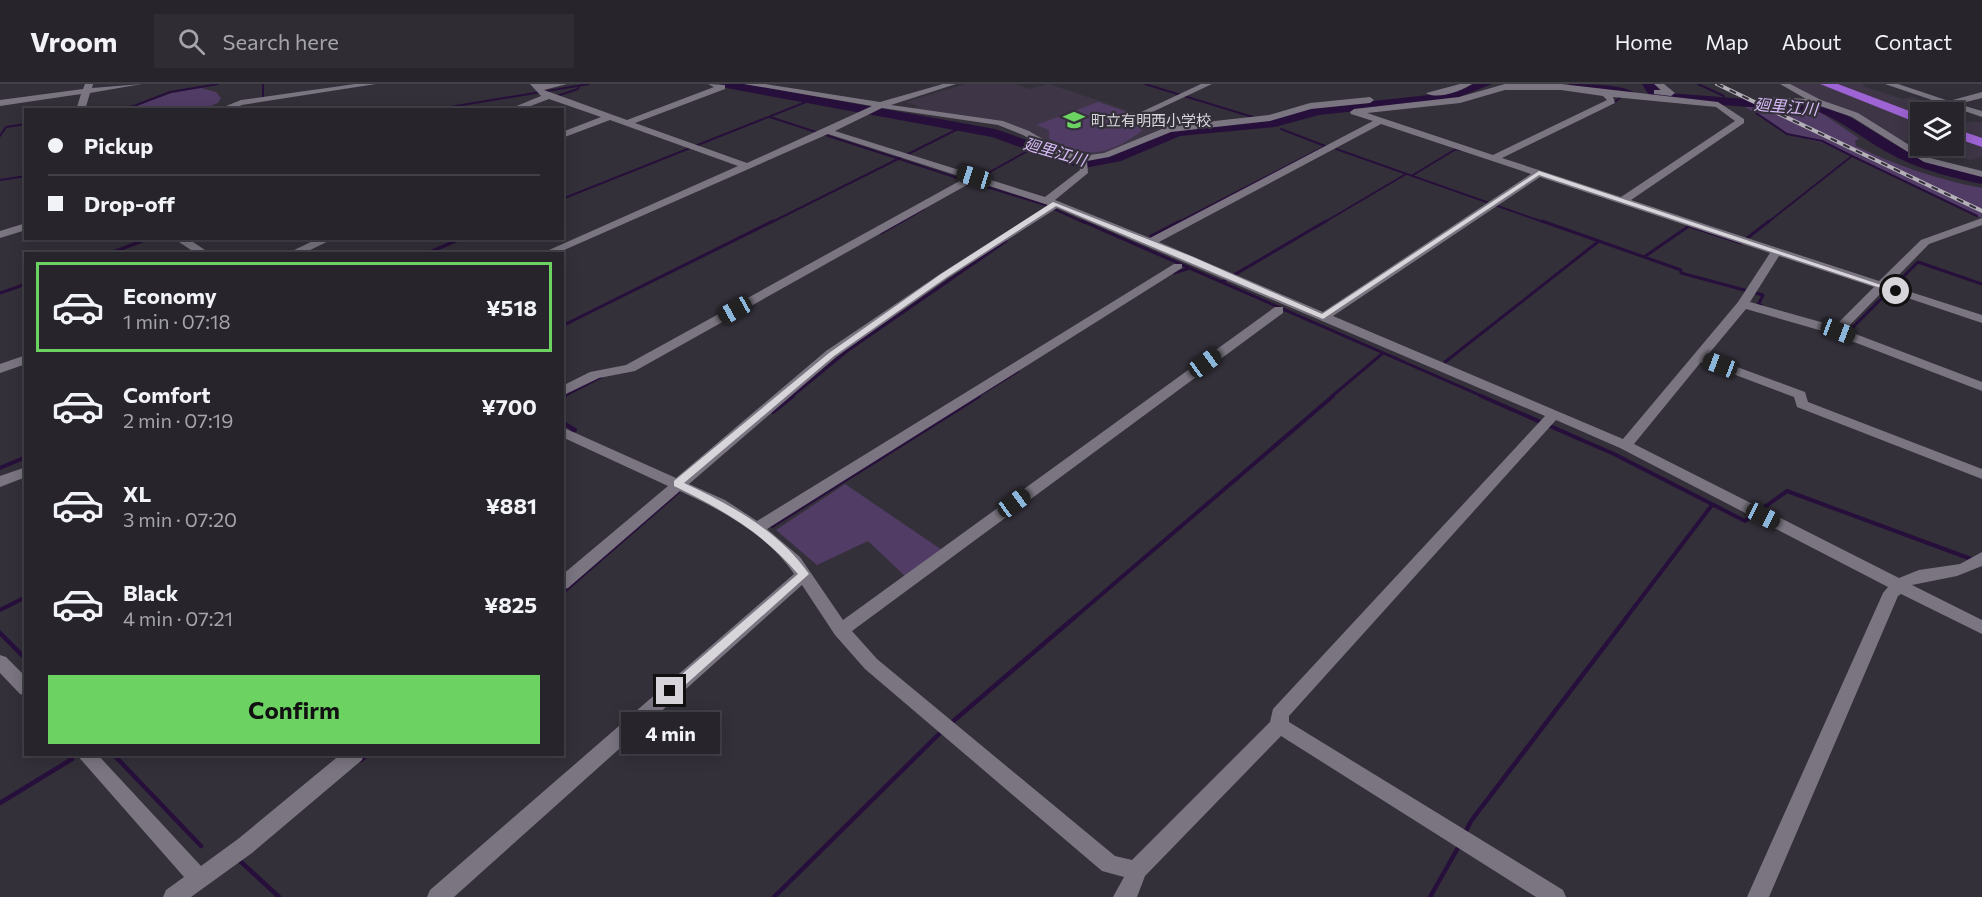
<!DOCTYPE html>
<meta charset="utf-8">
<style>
body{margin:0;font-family:Commissioner,"Noto Sans JP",sans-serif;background:#2f2c34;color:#f1f3f6;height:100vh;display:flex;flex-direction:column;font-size:22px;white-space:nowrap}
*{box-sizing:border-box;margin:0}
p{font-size:20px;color:#a4a4a9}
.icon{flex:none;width:33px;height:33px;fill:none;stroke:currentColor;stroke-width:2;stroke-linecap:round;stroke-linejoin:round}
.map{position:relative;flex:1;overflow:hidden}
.details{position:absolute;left:24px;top:168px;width:540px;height:504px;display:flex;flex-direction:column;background:#27242c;border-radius:0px;box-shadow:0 3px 15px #0003,0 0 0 2px #434148}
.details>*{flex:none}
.hud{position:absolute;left:24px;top:24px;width:540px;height:132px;border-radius:0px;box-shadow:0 3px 15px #0003,0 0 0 2px #434148;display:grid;align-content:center;height:132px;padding:0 24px;background:#27242c}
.tools{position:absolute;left:1910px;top:18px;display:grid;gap:12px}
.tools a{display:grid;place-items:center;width:54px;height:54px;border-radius:0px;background:#27242c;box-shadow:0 3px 15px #0003,0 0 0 2px #434148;font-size:30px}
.end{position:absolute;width:27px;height:27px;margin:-14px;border:8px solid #d7d4da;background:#111;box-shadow:0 0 0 3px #111}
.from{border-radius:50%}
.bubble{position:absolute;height:42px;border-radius:0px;background:#27242c;box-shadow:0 3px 15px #0003,0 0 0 2px #434148;font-size:20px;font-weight:700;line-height:42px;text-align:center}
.car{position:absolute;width:18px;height:36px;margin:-18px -9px;border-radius:8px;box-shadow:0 0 4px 2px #0007;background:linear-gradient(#222 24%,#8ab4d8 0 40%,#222 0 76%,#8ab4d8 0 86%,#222 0)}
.hud b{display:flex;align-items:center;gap:21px;height:57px;font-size:22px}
.hud b+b{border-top:2px solid #434148}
.hud i{width:15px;height:15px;background:#f1f3f6}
ul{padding:10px 0 0;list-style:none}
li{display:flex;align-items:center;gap:18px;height:90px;margin:0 12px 9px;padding:0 12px;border:3px solid transparent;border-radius:0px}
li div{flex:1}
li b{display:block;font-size:22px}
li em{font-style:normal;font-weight:700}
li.active{border-color:#6cd362}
li>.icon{width:54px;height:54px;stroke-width:1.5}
.button{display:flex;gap:12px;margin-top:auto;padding:12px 24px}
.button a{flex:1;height:69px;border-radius:0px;background:#6cd362;color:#111;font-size:24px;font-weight:700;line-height:69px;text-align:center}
header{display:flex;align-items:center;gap:36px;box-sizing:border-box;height:84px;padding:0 30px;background:#27242c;border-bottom:2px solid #434148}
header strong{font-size:28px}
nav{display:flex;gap:33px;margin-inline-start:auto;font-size:21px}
.search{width:420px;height:54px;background:#2f2c34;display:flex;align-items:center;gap:15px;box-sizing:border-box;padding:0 21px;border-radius:0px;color:#a4a4a9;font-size:22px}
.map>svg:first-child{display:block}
.built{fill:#3e3646}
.green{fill:#513c66}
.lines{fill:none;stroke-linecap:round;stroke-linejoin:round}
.stream-far3{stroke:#270f3b;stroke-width:2}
.stream-far2{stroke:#270f3b;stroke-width:3}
.stream-far1{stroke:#270f3b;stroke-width:4}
.stream{stroke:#270f3b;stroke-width:4.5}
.river{fill:#270f3b;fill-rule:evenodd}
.minor{fill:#7a7580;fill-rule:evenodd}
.highway{fill:#9e63d4;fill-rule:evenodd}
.rail-casing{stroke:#b4b0b7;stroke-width:4}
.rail{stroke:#34303a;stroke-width:2;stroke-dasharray:7;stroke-linecap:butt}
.route{fill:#d7d4da}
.labels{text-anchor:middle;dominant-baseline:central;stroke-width:4.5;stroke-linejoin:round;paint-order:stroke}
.far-poi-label{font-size:15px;fill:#d7d4da;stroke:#34303a;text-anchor:start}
.far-water-label{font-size:16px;font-style:italic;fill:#d8bbf8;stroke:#34303a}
</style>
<header>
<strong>Vroom</strong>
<div class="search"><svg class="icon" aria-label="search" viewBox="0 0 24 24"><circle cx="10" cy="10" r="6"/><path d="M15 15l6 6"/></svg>Search here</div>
<nav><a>Home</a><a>Map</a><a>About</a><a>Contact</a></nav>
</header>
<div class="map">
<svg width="1982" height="813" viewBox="0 0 1982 813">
<rect width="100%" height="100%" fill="#34303a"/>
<!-- built -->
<path class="built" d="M966,0H1016L1029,5L1049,0L1174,42L1158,46L1105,70L1077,72L1062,68L1017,42L912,26L919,22L906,18Z
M1782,0H1820L1920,38V58L1913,55L1898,58L1857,31Z
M1830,0H1865L1862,2L1903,15L1913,13L1924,17L1918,19L1942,28H1920V34Z
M1953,33L1965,38H1982V57L1953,46Z
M1953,50L1982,61V73L1970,76L1929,62H1953Z"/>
<!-- green -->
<path class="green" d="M201,4L216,8L221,14L218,19L203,25H127L172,9Z
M1098,18L1153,37C1135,54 1106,74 1080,67C1070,65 1059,59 1049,55V46L1036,41Z
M1749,22L1820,28L1860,55L1855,56L1856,62C1895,81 1939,96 1982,104V134L1823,59L1787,50L1745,23Z
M845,400L942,466L905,492L868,457L817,481L776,446Z"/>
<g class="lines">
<!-- stream-far3 -->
<path class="stream-far3" d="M263,0V13
M1145,0L1256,34L1264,40
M1698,0L1724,12
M557,12L578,5L579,2
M1612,20L1620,14
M1754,25L1753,27L1787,50L1822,57L1852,72L1767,139
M111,26L134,22L170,8L218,0
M432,26L589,0
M770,33L967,97
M1281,45L1325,62
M0,52L6,43L26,40
M1336,65L1546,139
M1852,72L1977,132
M1413,91L1456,65L1460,66
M979,94L1033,64
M0,96L26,92
M967,101L971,98L1045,121L1085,139
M562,115L811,16
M770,139L962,43
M900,139L924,125
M1177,139L1326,62
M1323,139L1406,90"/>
<!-- stream-far2 -->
<path class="stream-far2" d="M1082,137L1484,313
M1542,137L1681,186V189L1763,211L1758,221H1761
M881,149L902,137
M1151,152L1180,137
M108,170L150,154
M425,170L463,154
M1644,173L1689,142L1741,159L1769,137
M1174,189L1190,184
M1222,198L1326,137
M0,209L26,200
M562,242L773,137
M1848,248L1918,178L1982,200
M1445,278L1599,157
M562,313L601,293
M791,313L847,267L1006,157
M976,313L1018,287
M1331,313L1383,269"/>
<!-- stream-far1 -->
<path class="stream-far1" d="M1481,312L1614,370L1745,437L1787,407L1982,479
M562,313L565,312
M773,328L793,312
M562,338L575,346L562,354
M0,384L26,373
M772,442L979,312
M562,509L678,408
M0,526L26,513
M1074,534L1333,312
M1626,534L1712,421"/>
<!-- stream -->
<path class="stream" d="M0,549L26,575
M950,640L1075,533
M113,670L201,762
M361,676L368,670
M0,719L72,675
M1465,749L1471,737L1627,533
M240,777L279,813
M774,813L942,647
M1430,813L1459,762"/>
<!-- river -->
<path class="river" d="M720,0H747L995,45L1085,76L1112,70L1156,50L1180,44L1274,35L1318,23L1447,9L1474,0H1492L1449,17L1319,31L1275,43L1180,52L1121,77L1085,84L1066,80L992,53L726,4Z
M1568,0C1584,0 1623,0 1635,9L1629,13L1574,4Z
M1642,0H1655L1663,11L1668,9L1826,21C1854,33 1876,50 1903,65C1927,78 1955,85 1982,92V100C1952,94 1922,86 1894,72C1868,59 1846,39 1819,28L1668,17L1662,14C1652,19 1647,8 1642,0Z"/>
<!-- minor -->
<path class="minor" d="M85,0H93L92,4L142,0L90,9L85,26H76L81,10L0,22V16L83,5Z
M355,0H376L242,21L230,26H216L241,16Z
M530,0H567L544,6L627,36L714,3L708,0L725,1V5L635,39L747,79L872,22L744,0H765L880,18L943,0H956L891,21L1003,37L1029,47L1063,67L1082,72L1104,69L1169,42L1269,31L1310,19L1370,13L1374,16L1370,19L1311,25L1270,37L1171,48L1109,73L1087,77L1088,89L1055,116L1150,154L1373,37L1351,30L1350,28L1354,25L1459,13L1505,0H1561L1718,18L1744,35V39L1631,116L1879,197L1921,156L1982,134V141L1929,160L1889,201L1982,231V239L1884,206L1845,246L1982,298V307L1833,250L1746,225L1707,272L1805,308L1808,318L1982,385V395L1797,323L1794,313L1701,278L1634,360L1899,494L1919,486L1960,480L1982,468V482L1957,492L1912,501L1982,536V550L1901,510L1898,512L1769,813H1747L1883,509L1888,503L1620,364L1556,336L1289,632V638L1563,806L1566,813H1536L1281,652L1145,792L1137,813H1113L1124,793L1102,787L865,585L835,551L802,501L454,813H427L430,806L794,490C768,451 721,426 680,407L568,504L562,506V491L668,402L562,353V343L676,394L826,267L940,190L1048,121L974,97L635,287L599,294L562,312V302L590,288L626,281L965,94L828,50L555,170H540L738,82L610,36L562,54V48L601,33L549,15L520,26H507L541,12ZM1505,6H1561L1603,12L1607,16L1493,71L1367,29L1460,19ZM1613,13L1716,23L1735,37L1621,113L1502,74L1615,19ZM882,24L998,41L1023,51L1057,71L1078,77L1080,86L1045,113L835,47ZM1381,40L1531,90L1323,228L1159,158ZM1540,93L1770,169L1738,218L1623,355L1333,232ZM1057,124L1545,332L1273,625L1270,638L1132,776L1115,772L877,575L852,547L1283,229V223H1275L843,536L800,473L767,445L1182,184V180H1174L757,437L725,416L689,400L836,273L948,194ZM1779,172L1874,203L1835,242L1750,218Z
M1201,0H1212L1146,31L1139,29Z
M1460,0H1472C1462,7 1437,16 1426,9Z
M1654,0H1664L1675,9L1671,12L1654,10V6H1661Z
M1780,0H1790L1821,16L1858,29L1930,74L1982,87V93L1924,78L1852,33L1817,21L1769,18V14L1772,13L1806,15Z
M1885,0H1898L1949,17L1982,8V14L1958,20L1982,27V33Z
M26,139V146L0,154V147Z
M173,154H187L211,170H197Z
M319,154H335L302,170H286Z
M26,271V280L0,289V280Z
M26,383V393L0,403V392Z
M0,571L6,573L26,593V612L20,610L0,589Z
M76,670H97L201,782L238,755L341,670H364L362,676L252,769L191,813H163L166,806L184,793Z"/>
<!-- highway -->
<path class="highway" d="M1820,0H1838L1920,31V40Z
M1953,44L1982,54V63L1953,53Z"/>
<defs>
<path id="rail" d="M1717,0L1982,127"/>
</defs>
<!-- rail casing -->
<use href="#rail" class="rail-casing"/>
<!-- rail -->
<use href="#rail" class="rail"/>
</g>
<!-- route -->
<path class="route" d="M1539,87L1899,207L1893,208L1539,91L1323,235L1056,122L947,193L834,272L684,399C731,421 779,447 809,490L674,611H666V604L798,490C763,449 722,425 674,402V397L829,269L941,190L1053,118L1193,173L1322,230Z"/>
<!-- icons -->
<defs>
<symbol id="school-bare" viewBox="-9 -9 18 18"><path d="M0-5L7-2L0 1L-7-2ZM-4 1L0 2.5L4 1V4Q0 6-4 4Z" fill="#6cd362" stroke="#34303a" stroke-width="2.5" paint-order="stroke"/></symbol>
</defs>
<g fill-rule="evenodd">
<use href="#school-bare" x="1059" y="21" width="30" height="30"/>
</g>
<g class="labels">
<!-- far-poi labels -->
<g class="far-poi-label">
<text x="1091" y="36">町立有明西小学校</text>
</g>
<!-- far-water labels -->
<g class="far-water-label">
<text transform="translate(1786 22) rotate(5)">廻里江川</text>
<text transform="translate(1055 67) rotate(16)">廻里江川</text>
</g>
</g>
</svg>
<div class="tools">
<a><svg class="icon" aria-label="layers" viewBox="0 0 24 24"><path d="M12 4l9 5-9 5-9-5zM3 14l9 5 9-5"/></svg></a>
</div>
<i class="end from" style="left:1896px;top:207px"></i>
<i class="end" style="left:670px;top:607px"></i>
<div class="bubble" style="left:621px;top:628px;width:99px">4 min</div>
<i class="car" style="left:974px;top:93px;rotate:287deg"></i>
<i class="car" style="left:735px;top:226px;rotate:241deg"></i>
<i class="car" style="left:1838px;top:247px;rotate:111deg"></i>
<i class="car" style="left:1205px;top:279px;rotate:54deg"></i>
<i class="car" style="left:1720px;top:281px;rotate:291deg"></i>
<i class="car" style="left:1014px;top:419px;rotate:54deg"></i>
<i class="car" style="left:1763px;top:432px;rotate:117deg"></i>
<div class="hud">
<b><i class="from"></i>Pickup</b>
<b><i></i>Drop-off</b>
</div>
<section class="details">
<ul>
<li class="active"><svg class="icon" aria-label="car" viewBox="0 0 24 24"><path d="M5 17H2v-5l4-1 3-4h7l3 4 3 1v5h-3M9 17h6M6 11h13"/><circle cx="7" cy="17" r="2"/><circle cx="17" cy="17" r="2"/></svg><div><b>Economy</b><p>1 min · 07:18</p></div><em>¥518</em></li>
<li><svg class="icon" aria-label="car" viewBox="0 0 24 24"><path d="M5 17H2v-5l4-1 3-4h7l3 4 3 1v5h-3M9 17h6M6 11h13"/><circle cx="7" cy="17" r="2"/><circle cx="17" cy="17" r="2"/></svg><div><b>Comfort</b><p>2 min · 07:19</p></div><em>¥700</em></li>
<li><svg class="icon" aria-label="car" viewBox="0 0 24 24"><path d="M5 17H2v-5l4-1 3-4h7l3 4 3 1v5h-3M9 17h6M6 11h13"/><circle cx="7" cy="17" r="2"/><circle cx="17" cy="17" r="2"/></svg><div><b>XL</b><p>3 min · 07:20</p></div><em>¥881</em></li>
<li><svg class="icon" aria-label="car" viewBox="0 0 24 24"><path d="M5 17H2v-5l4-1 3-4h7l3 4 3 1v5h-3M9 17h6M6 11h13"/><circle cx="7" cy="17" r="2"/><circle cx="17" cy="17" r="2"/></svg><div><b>Black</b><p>4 min · 07:21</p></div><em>¥825</em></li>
</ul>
<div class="button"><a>Confirm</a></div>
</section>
</div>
